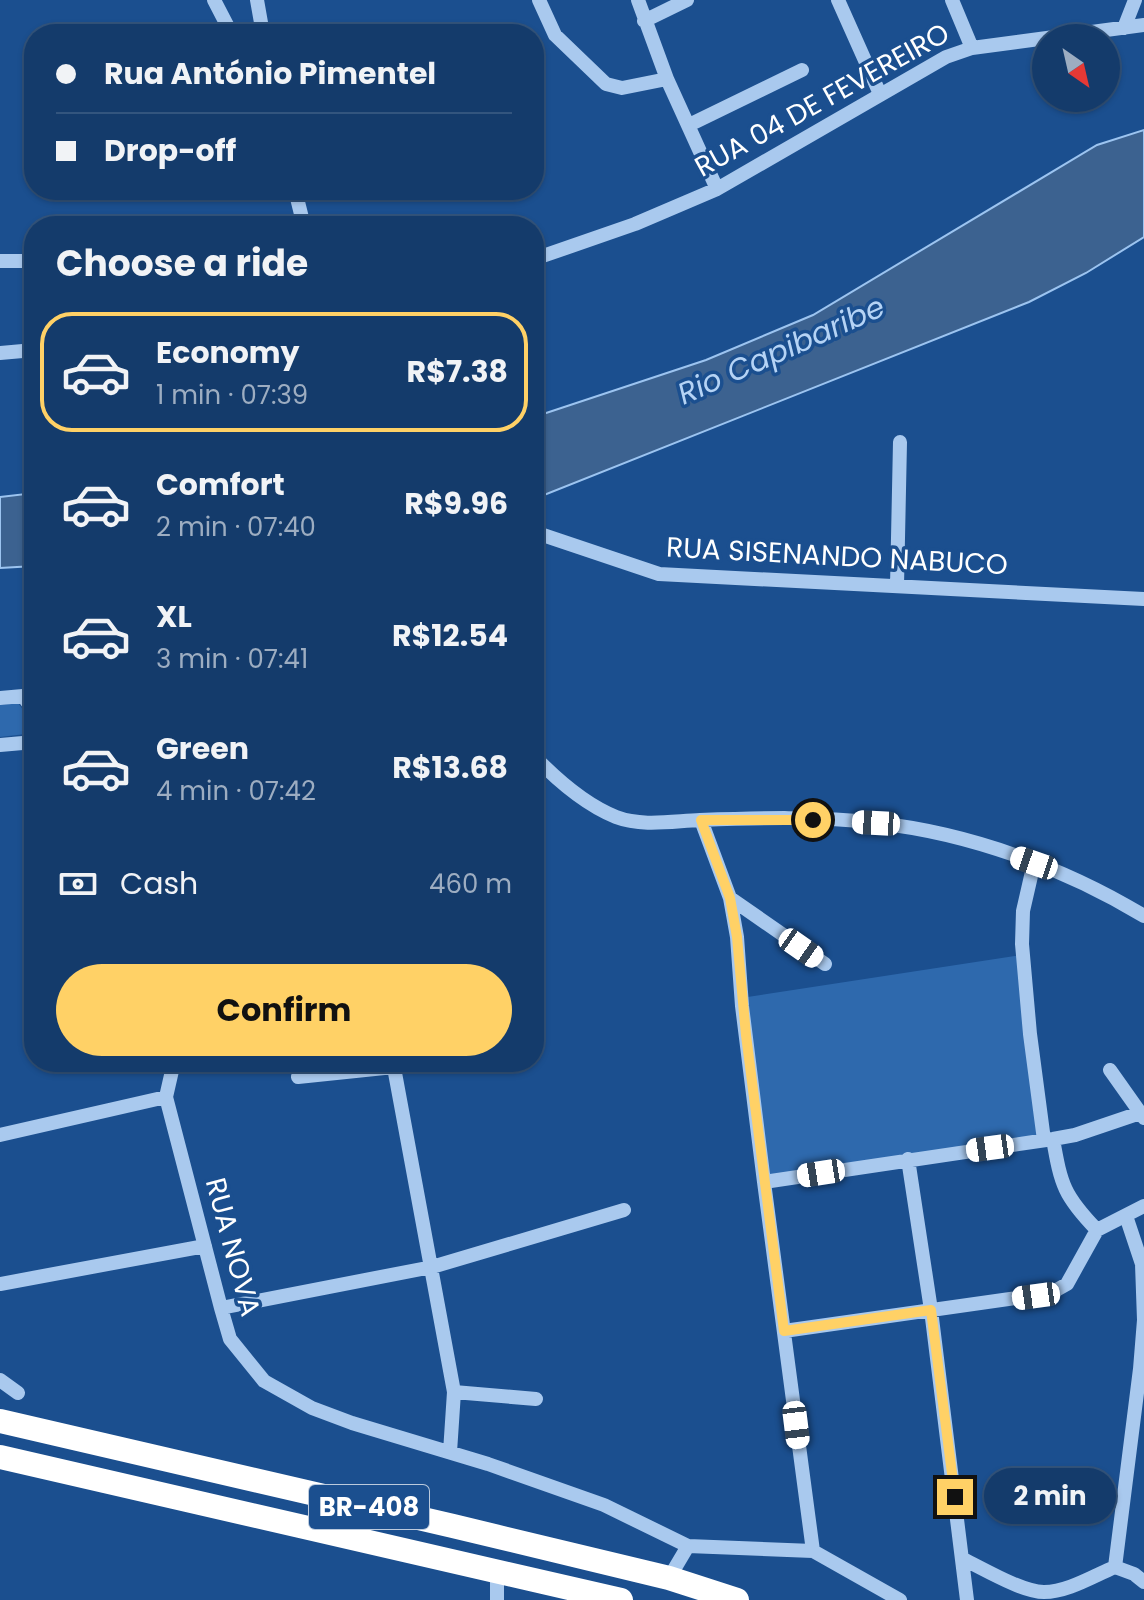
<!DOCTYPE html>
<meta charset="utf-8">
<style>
body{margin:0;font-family:Poppins,sans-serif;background:#214673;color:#f1f3f6;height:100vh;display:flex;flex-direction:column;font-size:30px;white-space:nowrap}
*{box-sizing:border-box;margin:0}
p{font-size:26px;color:#9dadc1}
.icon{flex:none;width:44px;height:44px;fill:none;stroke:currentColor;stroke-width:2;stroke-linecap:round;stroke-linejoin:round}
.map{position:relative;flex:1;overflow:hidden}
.sheet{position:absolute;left:24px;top:216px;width:520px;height:856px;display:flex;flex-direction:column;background:#143b6b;border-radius:32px;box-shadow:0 2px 6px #0004,0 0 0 2px #33557e}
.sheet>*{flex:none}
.top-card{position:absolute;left:24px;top:24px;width:520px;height:176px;border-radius:32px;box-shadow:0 2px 6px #0004,0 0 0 2px #33557e;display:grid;align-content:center;height:176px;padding:0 32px;background:#143b6b}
.needle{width:52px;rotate:146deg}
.fabs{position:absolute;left:1032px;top:24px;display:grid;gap:16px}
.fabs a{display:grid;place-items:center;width:88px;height:88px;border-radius:50%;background:#143b6b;box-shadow:0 2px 6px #0004,0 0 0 2px #33557e;font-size:40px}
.end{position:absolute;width:36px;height:36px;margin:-18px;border:10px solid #ffd166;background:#111;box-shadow:0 0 0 4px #111}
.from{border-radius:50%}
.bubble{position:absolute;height:56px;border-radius:28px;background:#143b6b;box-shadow:0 2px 6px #0004,0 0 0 2px #33557e;font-size:26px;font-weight:700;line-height:56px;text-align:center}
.car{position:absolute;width:24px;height:48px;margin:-24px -12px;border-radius:10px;box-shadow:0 0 6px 2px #0007;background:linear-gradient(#fff 24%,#345 0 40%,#fff 0 76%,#345 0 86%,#fff 0)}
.top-card b{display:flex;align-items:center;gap:28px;height:76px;font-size:30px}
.top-card b+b{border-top:2px solid #33557e}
.top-card i{width:20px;height:20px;background:#f1f3f6}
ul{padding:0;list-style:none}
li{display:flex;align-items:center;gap:24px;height:120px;margin:0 16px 12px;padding:0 16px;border:4px solid transparent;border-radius:32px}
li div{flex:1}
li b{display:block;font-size:30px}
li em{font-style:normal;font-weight:700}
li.selected{border-color:#ffd166}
li>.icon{width:72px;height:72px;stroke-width:1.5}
h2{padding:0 32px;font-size:36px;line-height:96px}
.pay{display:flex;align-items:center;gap:20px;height:88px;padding:0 32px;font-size:30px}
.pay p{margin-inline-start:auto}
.button{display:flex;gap:16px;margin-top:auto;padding:16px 32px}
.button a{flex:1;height:92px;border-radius:48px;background:#ffd166;color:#111;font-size:32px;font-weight:700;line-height:92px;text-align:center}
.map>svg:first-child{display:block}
.green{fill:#2e69ad}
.water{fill:#3c6290;stroke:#9cc4f0;stroke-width:2}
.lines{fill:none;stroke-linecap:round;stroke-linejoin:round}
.minor{stroke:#a9c9ee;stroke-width:14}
.highway{stroke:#fff;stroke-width:24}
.route{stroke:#ffd166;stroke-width:10}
.labels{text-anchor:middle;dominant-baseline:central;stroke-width:7;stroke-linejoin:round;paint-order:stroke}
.shield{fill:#1b4f8f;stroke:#bbcadd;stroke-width:2}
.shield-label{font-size:26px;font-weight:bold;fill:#fff}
.street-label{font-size:28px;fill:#fff;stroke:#1b4f8f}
.water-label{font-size:30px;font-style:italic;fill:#b5d3f5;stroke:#1b4f8f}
</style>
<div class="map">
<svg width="1144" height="1600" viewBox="0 0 1144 1600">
<rect width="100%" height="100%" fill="#1b4f8f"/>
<!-- green -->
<path class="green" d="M18,703L34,724V733L0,737V705Z
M1021,955L1041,1135L764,1180L741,998Z"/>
<!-- water -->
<path class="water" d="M1144,130V237L1086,273L1029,302L534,499V417L706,360L813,315L1097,145Z
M34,493V566L0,568V497Z"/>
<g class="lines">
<!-- minor -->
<path class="minor" d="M214,0L228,27
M257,0L263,34
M539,0L555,35L606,84L622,88L667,79
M638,0L667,79L717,189
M838,0L880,94
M952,0L972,48
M644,21L687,0
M1124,28L1135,0
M689,125L802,70
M295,190L304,226
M534,259L635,224L717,189L946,57L972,48L1144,25
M0,261H34
M0,353L34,350
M534,532L659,574L1144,599
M897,586L900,442
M23,696L34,711
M0,698L34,695
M0,745L34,742
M534,756C557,780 584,804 616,817C642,827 673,821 700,820C758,818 819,816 877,823C969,833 1065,868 1144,916
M701,820L730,898L737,937L742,1006L764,1182L813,1551
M1034,863L1023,911L1022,944L1030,1034L1044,1140
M730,898L825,964
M174,1062L166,1097L221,1308L230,1339L264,1381L312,1408L352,1423L488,1464L604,1505L688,1546L813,1551L900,1600
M393,1062L454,1392L450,1452
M1110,1070L1144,1118
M298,1077L394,1067
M0,1135L166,1097
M1053,1139C1061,1185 1064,1196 1097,1230
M908,1159L931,1310L967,1600
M764,1182L1053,1139L1075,1135L1140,1113
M1097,1230L1144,1206
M0,1284L205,1246
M221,1308L432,1267L624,1210
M784,1331L1051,1293L1067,1284L1097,1230
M0,1380L18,1393
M454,1392L536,1399
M963,1559C984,1569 1022,1592 1044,1592C1068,1592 1093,1576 1115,1567
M1115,1567L1140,1369L1144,1320L1142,1264L1126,1216
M1115,1567L1134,1574L1144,1582
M497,1571V1600
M669,1578L688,1546"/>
<!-- highway -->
<path class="highway" d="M0,1421L453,1526L669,1578L737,1600
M0,1457L621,1600"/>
</g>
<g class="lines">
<!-- route -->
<path class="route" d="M813,820H701L730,898L737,937L746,1035L784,1331L931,1310L955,1497"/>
</g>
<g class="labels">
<!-- shield labels -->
<rect class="shield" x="309" y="1485" width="120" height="44" rx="6"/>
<g class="shield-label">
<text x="369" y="1507">BR-408</text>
</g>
<!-- street labels -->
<g class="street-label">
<text transform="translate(822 100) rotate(-29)">RUA 04 DE FEVEREIRO</text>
<text transform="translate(837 556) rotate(3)">RUA SISENANDO NABUCO</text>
<text transform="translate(233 1247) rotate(75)">RUA NOVA</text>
</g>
<!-- water labels -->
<g class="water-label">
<text transform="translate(781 350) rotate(-24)">Rio Capibaribe</text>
</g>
</g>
</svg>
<div class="fabs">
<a><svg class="needle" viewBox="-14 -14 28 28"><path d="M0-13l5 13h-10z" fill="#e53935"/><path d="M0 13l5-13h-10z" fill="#9dadc1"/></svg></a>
</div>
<i class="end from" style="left:813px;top:820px"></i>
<i class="end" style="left:955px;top:1497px"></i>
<div class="bubble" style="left:984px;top:1468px;width:132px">2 min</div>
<i class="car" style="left:876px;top:823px;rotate:273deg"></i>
<i class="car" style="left:1034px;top:863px;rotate:289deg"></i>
<i class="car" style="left:801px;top:948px;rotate:125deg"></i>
<i class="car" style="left:990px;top:1148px;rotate:262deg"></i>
<i class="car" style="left:821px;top:1173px;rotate:261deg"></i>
<i class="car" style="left:1036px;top:1296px;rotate:262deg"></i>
<i class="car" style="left:796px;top:1425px;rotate:173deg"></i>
<div class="top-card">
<b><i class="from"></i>Rua António Pimentel</b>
<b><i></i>Drop-off</b>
</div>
<section class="sheet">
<h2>Choose a ride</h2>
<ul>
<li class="selected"><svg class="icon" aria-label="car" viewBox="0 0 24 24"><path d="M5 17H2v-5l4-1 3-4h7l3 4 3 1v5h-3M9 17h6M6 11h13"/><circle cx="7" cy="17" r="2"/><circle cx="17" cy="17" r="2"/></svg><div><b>Economy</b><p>1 min · 07:39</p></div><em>R$7.38</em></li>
<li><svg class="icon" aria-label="car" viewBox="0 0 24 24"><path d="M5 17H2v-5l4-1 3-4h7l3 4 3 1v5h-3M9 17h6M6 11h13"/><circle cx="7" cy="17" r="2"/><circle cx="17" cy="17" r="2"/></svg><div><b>Comfort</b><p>2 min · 07:40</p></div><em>R$9.96</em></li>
<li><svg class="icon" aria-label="car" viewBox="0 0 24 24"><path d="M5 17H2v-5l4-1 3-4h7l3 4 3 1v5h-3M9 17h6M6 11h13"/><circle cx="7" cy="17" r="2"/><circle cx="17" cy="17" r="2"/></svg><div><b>XL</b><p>3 min · 07:41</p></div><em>R$12.54</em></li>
<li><svg class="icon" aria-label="car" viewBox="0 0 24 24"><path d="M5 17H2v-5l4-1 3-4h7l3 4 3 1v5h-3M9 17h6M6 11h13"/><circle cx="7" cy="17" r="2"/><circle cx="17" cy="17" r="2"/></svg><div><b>Green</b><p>4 min · 07:42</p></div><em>R$13.68</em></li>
</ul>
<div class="pay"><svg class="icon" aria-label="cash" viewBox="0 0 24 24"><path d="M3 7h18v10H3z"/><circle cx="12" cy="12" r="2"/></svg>Cash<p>460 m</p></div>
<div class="button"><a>Confirm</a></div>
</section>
</div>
